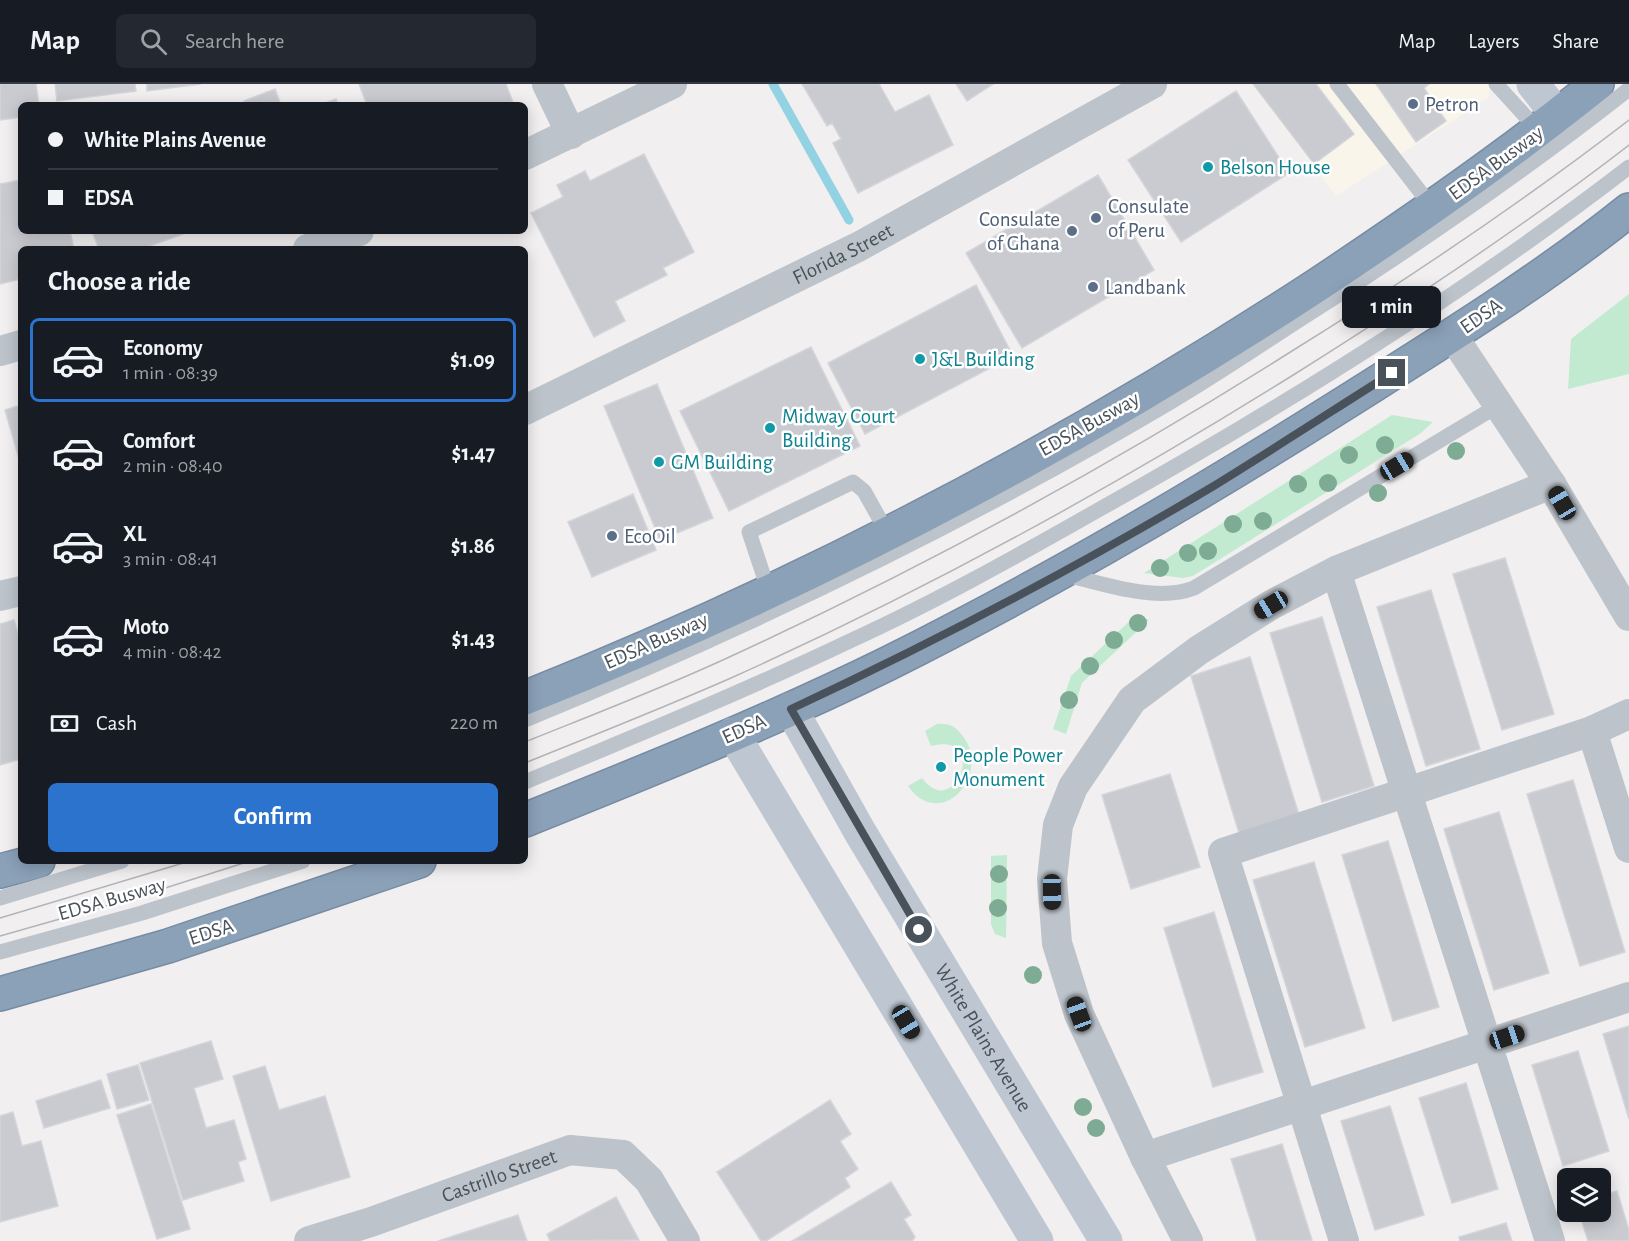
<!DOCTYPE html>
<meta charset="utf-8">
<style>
body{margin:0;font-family:"Alegreya Sans",sans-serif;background:#242831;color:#f1f3f6;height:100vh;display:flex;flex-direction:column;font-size:22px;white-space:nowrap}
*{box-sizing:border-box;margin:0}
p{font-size:20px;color:#9ea1a6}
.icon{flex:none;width:33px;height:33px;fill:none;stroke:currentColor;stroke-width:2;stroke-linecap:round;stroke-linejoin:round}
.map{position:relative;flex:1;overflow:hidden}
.side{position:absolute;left:18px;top:162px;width:510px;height:618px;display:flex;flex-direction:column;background:#171b24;border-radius:9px;box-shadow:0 3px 15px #0003}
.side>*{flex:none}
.guide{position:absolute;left:18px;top:18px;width:510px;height:132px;border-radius:9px;box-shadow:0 3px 15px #0003;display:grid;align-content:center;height:132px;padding:0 30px;background:#171b24}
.buttons{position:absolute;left:1557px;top:1084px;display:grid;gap:12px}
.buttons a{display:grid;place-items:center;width:54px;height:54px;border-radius:9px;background:#171b24;box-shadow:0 3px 15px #0003;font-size:30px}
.end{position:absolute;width:27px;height:27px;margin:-14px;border:8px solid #49525a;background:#fff;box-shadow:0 0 0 3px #fff}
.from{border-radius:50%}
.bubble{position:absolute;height:42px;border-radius:9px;background:#171b24;box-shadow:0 3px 15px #0003;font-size:20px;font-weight:700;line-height:42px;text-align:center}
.car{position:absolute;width:18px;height:36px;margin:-18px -9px;border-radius:8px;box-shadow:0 0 4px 2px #0007;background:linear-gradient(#222 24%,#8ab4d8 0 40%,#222 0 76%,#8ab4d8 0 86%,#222 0)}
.guide b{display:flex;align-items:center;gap:21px;height:57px;font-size:22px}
.guide b+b{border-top:2px solid #363941}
.guide i{width:15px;height:15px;background:#f1f3f6}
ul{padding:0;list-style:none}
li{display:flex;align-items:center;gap:18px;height:84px;margin:0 12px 9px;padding:0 18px;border:3px solid transparent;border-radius:9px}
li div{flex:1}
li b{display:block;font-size:22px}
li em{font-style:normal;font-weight:700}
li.on{border-color:#2c73ce}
li>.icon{width:54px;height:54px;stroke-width:1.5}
h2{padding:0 30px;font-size:27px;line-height:72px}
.pay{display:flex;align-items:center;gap:15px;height:66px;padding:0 30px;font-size:22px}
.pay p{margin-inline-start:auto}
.button{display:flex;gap:12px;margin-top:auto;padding:12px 30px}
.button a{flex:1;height:69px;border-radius:9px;background:#2c73ce;color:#fff;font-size:24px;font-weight:700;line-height:69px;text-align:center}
header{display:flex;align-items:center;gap:36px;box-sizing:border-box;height:84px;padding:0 30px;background:#171b24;border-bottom:2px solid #363941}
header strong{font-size:28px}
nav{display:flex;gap:33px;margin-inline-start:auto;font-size:21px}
.search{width:420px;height:54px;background:#242831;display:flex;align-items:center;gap:15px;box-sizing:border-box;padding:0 21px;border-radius:9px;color:#9ea1a6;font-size:22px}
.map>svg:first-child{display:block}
.commercial{fill:#faf5ea}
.green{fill:#c2ead1}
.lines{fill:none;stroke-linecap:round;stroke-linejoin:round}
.stream{stroke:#93d2e3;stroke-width:9}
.building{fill:#c9cbd1;stroke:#d3d5da;stroke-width:1.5}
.highway-casing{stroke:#778ca4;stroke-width:36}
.lane{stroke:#bcc3ca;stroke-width:15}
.street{stroke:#bcc3ca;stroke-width:30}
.secondary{stroke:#bec7d1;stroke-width:33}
.highway{stroke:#8ba1b8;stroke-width:33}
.tram{stroke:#b2b4b8;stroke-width:1.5}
.tree{fill:#7eab94}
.route{stroke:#49525a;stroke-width:8}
.service-dot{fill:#5c6f8a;stroke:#fff;stroke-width:2}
.culture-dot{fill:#0f9aa8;stroke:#fff;stroke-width:2}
.labels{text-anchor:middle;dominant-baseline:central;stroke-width:5;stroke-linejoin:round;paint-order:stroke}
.service-label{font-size:21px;fill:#4e5e75;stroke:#fff;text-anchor:start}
.street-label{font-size:21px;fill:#49525a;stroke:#fff}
.culture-label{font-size:21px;fill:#0d838f;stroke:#fff;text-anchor:start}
</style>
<header>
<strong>Map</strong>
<div class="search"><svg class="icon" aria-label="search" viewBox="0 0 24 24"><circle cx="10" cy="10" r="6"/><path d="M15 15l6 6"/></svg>Search here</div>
<nav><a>Map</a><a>Layers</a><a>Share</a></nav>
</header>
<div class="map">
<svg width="1629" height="1157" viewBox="0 0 1629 1157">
<rect width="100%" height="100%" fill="#f1efef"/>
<!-- commercial -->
<path class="commercial" d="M1251,0H1491L1488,14L1336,112Z"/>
<!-- green -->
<path class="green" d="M1629,210V290L1568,305L1571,255Z
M1392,331L1433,338L1421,349L1193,492L1183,494L1144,489Z
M1136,531L1149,536L1082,599L1066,650L1053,645L1071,592Z
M937,640C948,639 954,641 961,650C994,687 942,750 908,702L922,694C955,739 990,646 931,662L925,647Z
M1007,771L1006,854L995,850L991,840V772Z"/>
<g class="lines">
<!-- stream -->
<path class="stream" d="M773,0L849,136"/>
</g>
<!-- building -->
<path class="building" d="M0,0H36L39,21H21V33L0,36Z
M55,0H135L136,7L57,17Z
M147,0H201L147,7Z
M359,0H506L514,21H367Z
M802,0H879L895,28L929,11L953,61L858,109L833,59L841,55L832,39L827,42Z
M956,0H993L967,17Z
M1253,0H1316L1354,50L1314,80Z
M1376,0H1429L1424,4L1446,37L1416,58Z
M275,5L281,21H246L244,17Z
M1236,7L1289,89L1181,158L1128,76Z
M336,15L338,21H320Z
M644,70L694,168L663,184L667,191L615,217L625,237L594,253L531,129L563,113L557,101L585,87L590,97Z
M1098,91L1154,186L1022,264L966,169Z
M21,96V147H70L74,165H21V195L0,200V100Z
M92,147H181L183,150L141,165H99Z
M976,201L1013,272L865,350L828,279Z
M811,263L860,362L729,427L680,327Z
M657,300L713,434L660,456L604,322Z
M21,321V382L5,326Z
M633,410L656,466L592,493L568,438Z
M1505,474L1554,630L1502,646L1453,490Z
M1431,506L1480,665L1426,682L1377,523Z
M1322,533L1374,702L1322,718L1270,549Z
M14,536L21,559V675L0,681V540Z
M1250,573L1299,731L1239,749L1191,592Z
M1170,690L1200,783L1131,805L1102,711Z
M1573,696L1625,868L1580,882L1527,710Z
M1499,728L1549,889L1494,906L1444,745Z
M1388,757L1439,923L1393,937L1342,771Z
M1314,778L1365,944L1305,963L1253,796Z
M1214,828L1263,988L1213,1003L1164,844Z
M1629,942V1035L1603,950Z
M211,957L223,995L194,1004L206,1044L234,1036L246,1075L238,1078L244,1097L183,1116L140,979Z
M1578,967L1609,1067L1563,1082L1532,981Z
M138,981L149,1016L117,1025L107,990Z
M265,982L279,1026L325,1012L350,1093L271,1117L233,992Z
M101,996L110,1024L44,1044L36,1017Z
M1466,999L1498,1105L1452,1119L1419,1014Z
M830,1016L851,1050L840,1057L858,1085L845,1094L850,1103L766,1157H761L717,1088Z
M151,1020L190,1145L157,1155L117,1031Z
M1390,1022L1424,1131L1375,1146L1341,1037Z
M13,1028L22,1062L41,1057L58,1122L0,1138V1032Z
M1282,1060L1312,1156L1308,1157H1257L1231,1075Z
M891,1098L911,1131L904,1135L915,1153L912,1157H792Z
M1617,1107L1629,1146V1157H1588L1579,1128H1600V1112Z
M616,1113L639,1156L550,1157L547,1150Z
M518,1131L527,1157H438Z
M1506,1139L1512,1157H1460L1459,1153Z"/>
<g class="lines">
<defs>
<path id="highway" d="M525,614C802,503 1069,364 1319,200C1414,137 1508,72 1597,0
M525,736C647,687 769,638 887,580C1043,502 1193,415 1340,322C1438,260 1538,199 1629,126
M0,787L38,777
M0,910L168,862L419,777"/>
</defs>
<!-- highway casing -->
<use href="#highway" class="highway-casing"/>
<!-- lane -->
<path class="lane" d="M1337,0L1432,123
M1496,0L1538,46
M1063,490C1101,499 1156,519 1194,504L1499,321
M769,508L749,448L853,398L864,407L888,450
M525,636C746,545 963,441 1169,319C1215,292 1259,262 1304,233C1416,162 1525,87 1629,5
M525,698C635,652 745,607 852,556C937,517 1019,471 1100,425C1283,323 1463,211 1629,83
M0,814L122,777
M0,868L142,829L303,777"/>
<!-- street -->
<g class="street">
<path d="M547,0L571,50"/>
<path d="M525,71L672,0"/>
<path d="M308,165L359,147"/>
<path d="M1452,251L1551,400L1629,532"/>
<path d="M0,267L21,261"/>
<path id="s1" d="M525,326L858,163L1152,0"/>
<path d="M1336,487L1550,1157"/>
<path d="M0,512L21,507"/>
<path d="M1592,647L1629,764"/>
<path d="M1145,1073L1629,913"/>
<path id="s2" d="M309,1157L371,1138L570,1066L623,1071L649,1096L685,1157"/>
<path d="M1188,1157L1145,1073L1079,930L1057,859L1052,795L1058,741L1073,703L1132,616L1199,566L1271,521L1336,487L1551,400"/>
<path d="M1344,1157L1223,769L1592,647L1629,630"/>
</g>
<!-- secondary -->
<g class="secondary">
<path d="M1533,0L1558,32"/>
<path id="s3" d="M791,625L860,748L1106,1157"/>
<path d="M733,650L1037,1157"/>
</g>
<!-- highway -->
<use href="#highway" class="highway"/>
<!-- tram -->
<path class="tram" d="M525,658C592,631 660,605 725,575C921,485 1110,382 1292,267C1408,195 1521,119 1629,36
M525,679C594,651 663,624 731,594C927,506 1116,402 1298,288C1411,217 1523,143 1629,61
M0,834L190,777
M0,852L137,813L250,777"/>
</g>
<!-- trees -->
<g class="tree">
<circle cx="1385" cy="361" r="9"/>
<circle cx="1456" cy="367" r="9"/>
<circle cx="1349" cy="371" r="9"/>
<circle cx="1328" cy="399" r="9"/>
<circle cx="1298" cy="400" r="9"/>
<circle cx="1378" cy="409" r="9"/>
<circle cx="1263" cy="437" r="9"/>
<circle cx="1233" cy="440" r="9"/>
<circle cx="1208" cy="467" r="9"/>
<circle cx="1188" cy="469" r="9"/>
<circle cx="1160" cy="484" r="9"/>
<circle cx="1138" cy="539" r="9"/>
<circle cx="1114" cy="556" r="9"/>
<circle cx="1090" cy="582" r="9"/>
<circle cx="1069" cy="616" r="9"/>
<circle cx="999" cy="790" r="9"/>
<circle cx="998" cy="824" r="9"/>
<circle cx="1033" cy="891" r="9"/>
<circle cx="1083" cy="1023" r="9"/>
<circle cx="1096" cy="1044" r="9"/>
</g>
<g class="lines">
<!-- route -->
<path class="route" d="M919,846L791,625C934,558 1076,484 1212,403C1272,366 1332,327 1392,289"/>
</g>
<!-- markers -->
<g class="service-dot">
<circle cx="1413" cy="20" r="6"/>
<circle cx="1096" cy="134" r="6"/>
<circle cx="1072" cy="147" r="6"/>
<circle cx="1093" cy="203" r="6"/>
<circle cx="612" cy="452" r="6"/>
</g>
<g class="culture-dot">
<circle cx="1208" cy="83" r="6"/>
<circle cx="920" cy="275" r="6"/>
<circle cx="770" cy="344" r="6"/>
<circle cx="659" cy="378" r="6"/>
<circle cx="941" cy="683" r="6"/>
</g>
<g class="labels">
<!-- service labels -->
<g class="service-label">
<text x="1425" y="20">Petron</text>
<text x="1108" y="122">Consulate<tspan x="1108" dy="24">of Peru</tspan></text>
<text x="1060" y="135" text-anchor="end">Consulate<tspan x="1060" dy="24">of Ghana</tspan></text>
<text x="1105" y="203">Landbank</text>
<text x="624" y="452">EcoOil</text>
</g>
<!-- street labels -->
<g class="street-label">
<text transform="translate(1496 79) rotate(-36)">EDSA Busway</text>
<text stroke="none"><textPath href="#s1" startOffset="354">Florida Street</textPath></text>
<text transform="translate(1481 232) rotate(-35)">EDSA</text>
<text transform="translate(1089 340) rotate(-29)">EDSA Busway</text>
<text transform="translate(656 557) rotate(-24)">EDSA Busway</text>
<text transform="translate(744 645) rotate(-24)">EDSA</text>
<text transform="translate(112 815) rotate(-16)">EDSA Busway</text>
<text transform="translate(211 848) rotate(-18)">EDSA</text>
<text stroke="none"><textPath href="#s3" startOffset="381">White Plains Avenue</textPath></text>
<text stroke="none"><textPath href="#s2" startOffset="201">Castrillo Street</textPath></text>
</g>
<!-- culture labels -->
<g class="culture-label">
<text x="1220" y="83">Belson House</text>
<text x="932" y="275">J&amp;L Building</text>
<text x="782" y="332">Midway Court<tspan x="782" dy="24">Building</tspan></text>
<text x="671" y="378">GM Building</text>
<text x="953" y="671">People Power<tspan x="953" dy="24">Monument</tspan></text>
</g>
</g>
</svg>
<div class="buttons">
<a><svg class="icon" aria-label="layers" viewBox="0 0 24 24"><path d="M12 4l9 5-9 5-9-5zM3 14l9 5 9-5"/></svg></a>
</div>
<i class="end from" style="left:919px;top:846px"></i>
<i class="end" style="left:1392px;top:289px"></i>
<div class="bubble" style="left:1342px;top:202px;width:99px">1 min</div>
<i class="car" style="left:1397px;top:382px;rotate:59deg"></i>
<i class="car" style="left:1562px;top:419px;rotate:330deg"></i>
<i class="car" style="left:1271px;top:521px;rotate:239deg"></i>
<i class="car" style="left:1052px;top:808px;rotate:179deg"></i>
<i class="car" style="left:1079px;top:930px;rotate:340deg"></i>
<i class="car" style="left:906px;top:938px;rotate:149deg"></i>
<i class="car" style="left:1507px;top:953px;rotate:72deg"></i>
<div class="guide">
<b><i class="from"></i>White Plains Avenue</b>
<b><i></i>EDSA</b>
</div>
<section class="side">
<h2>Choose a ride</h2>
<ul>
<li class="on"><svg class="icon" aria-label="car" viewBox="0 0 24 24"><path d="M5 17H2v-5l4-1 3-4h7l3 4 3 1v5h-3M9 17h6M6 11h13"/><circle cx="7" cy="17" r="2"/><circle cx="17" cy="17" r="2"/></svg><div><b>Economy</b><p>1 min · 08:39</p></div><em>$1.09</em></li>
<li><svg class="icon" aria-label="car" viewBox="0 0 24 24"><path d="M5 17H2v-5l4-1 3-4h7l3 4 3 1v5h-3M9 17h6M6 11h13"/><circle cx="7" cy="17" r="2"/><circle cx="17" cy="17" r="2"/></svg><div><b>Comfort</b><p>2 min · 08:40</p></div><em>$1.47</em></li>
<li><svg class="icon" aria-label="car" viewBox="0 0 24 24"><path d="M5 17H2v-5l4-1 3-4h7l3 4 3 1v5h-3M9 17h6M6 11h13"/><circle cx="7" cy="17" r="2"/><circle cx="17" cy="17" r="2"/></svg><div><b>XL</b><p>3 min · 08:41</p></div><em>$1.86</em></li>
<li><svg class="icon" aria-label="car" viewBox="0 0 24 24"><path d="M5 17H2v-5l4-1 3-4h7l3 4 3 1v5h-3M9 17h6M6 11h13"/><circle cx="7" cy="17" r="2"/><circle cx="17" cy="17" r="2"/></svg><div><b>Moto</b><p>4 min · 08:42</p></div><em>$1.43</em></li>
</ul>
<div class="pay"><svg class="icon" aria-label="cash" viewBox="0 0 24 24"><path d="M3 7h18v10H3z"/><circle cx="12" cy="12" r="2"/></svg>Cash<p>220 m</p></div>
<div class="button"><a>Confirm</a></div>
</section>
</div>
